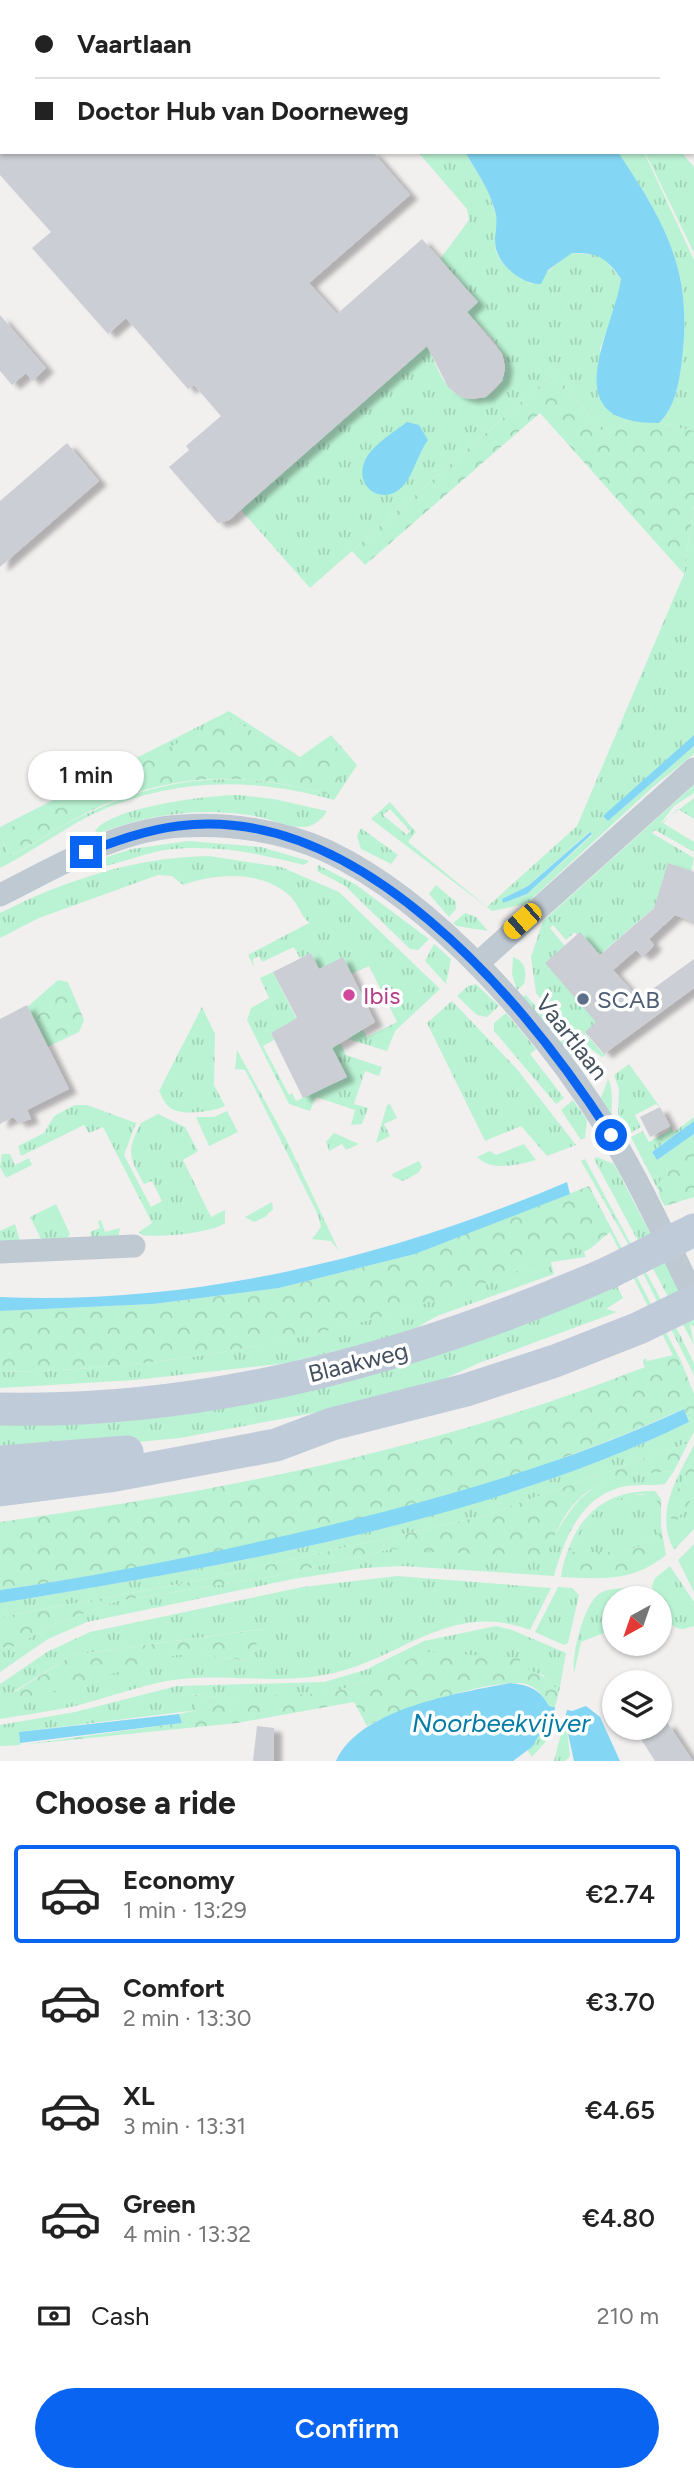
<!DOCTYPE html>
<meta charset="utf-8">
<style>
body{margin:0;font-family:Figtree,sans-serif;background:#f6f6f6;color:#222;height:100vh;display:flex;flex-direction:column;font-size:26px;white-space:nowrap}
*{box-sizing:border-box;margin:0}
p{font-size:23px;color:#767676}
.icon{flex:none;width:38px;height:38px;fill:none;stroke:currentColor;stroke-width:2;stroke-linecap:round;stroke-linejoin:round}
.map{position:relative;height:1761px;overflow:hidden}
.sheet{display:flex;flex-direction:column;background:#fff;flex:1}
.sheet>*{flex:none}
.guide{position:absolute;left:0px;top:0px;width:695px;height:154px;box-shadow:0 2px 5px #0004;display:grid;align-content:center;height:154px;padding:0 35px;background:#fff}
.needle{width:46px;rotate:220deg}
.tools{position:absolute;left:602px;top:1586px;display:grid;gap:14px}
.tools a{display:grid;place-items:center;width:70px;height:70px;border-radius:50%;background:#fff;box-shadow:0 2px 5px #0004;font-size:35px}
.end{position:absolute;width:32px;height:32px;margin:-16px;border:9px solid #0964f2;background:#fff;box-shadow:0 0 0 4px #fff}
.from{border-radius:50%}
.bubble{position:absolute;height:49px;border-radius:24px;background:#fff;box-shadow:0 2px 5px #0004;font-size:23px;font-weight:600;line-height:49px;text-align:center}
.car{position:absolute;width:21px;height:42px;margin:-21px -10px;border-radius:9px;box-shadow:0 0 5px 2px #0007;background:linear-gradient(#f5c518 24%,#345 0 40%,#f5c518 0 76%,#345 0 86%,#f5c518 0)}
.guide b{display:flex;align-items:center;gap:24px;height:66px;font-size:26px}
.guide b+b{border-top:2px solid #e0e0e0}
.guide i{width:18px;height:18px;background:#222}
ul{padding:0;list-style:none}
li{display:flex;align-items:center;gap:21px;height:98px;margin:0 14px 10px;padding:0 21px;border:4px solid transparent;border-radius:7px}
li div{flex:1}
li b{display:block;font-size:26px}
li em{font-style:normal;font-weight:600}
li.on{border-color:#0964f2}
li>.icon{width:63px;height:63px;stroke-width:1.5}
h2{padding:0 35px;font-size:32px;line-height:84px}
.pay{display:flex;align-items:center;gap:18px;height:77px;padding:0 35px;font-size:26px}
.pay p{margin-inline-start:auto}
.action{display:flex;gap:14px;margin-top:auto;padding:14px 35px}
.action a{flex:1;height:80px;border-radius:42px;background:#0964f2;color:#fff;font-size:28px;font-weight:600;line-height:80px;text-align:center}
.map>svg:first-child{display:block}
.grass{fill:url(#grass-tufts);fill-rule:evenodd}
.forest{fill:url(#forest-crowns);fill-rule:evenodd}
.water{fill:#83d7f4}
.pier{fill:#f2efef}
.building{fill:#cbced4;filter:url(#shadow)}
.lines{fill:none;stroke-linecap:round;stroke-linejoin:round}
.highway-casing{stroke:#6e89ae;stroke-width:40}
.street{stroke:#bec9d2;stroke-width:23}
.secondary{stroke:#c0cbda;stroke-width:33}
.highway{stroke:#829ec2;stroke-width:38}
.secondary-bridge{stroke:#c0cbda;stroke-width:33}
.route{stroke:#0964f2;stroke-width:9}
.hotel-dot{fill:#d1479c;stroke:#fff;stroke-width:2.5}
.service-dot{fill:#5c6f8a;stroke:#fff;stroke-width:2.5}
.labels{text-anchor:middle;dominant-baseline:central;stroke-width:7;stroke-linejoin:round;paint-order:stroke}
.hotel-label{font-size:24px;fill:#b23c85;stroke:#fff;text-anchor:start}
.service-label{font-size:24px;fill:#4e5e75;stroke:#fff;text-anchor:start}
.street-label{font-size:24px;fill:#45515e;stroke:#fff}
.water-label{font-size:26px;font-style:italic;fill:#027ca6;stroke:#fff}
</style>
<div class="map">
<svg width="694" height="1761" viewBox="0 0 694 1761">
<defs>
<pattern id="grass-tufts" width="24" height="20" patternUnits="userSpaceOnUse" patternTransform="scale(1.75)"><rect width="24" height="20" fill="#baf3d3"/><path d="M3 7l-1-3M5 7V3M7 7l1-3M15 17l-1-3M17 17v-4M19 17l1-3" fill="none" stroke="#a1d2b8"/></pattern>
<pattern id="forest-crowns" width="20" height="18" patternUnits="userSpaceOnUse" patternTransform="scale(1.75)"><rect width="20" height="18" fill="#baf3d3"/><path d="M2 6a3 3 0 1 1 6 0M12 15a3 3 0 1 1 6 0" fill="none" stroke="#a1d2b8"/></pattern>
<filter id="shadow"><feDropShadow dx="8" dy="4.5" stdDeviation="2" flood-color="#0004"/></filter>
</defs>
<rect width="100%" height="100%" fill="#f2efef"/>
<!-- grass -->
<path class="grass" d="M287,0H398L400,2H288Z
M440,0H548L549,2H441Z
M418,152H465C477,172 489,189 495,212C499,224 496,232 495,245C495,262 519,277 531,284L571,253L601,255L621,279L617,303L600,349L612,412L628,420L606,436L554,373L310,588L241,510L427,346C435,361 441,383 455,393C478,411 511,387 504,359C499,342 478,325 467,312L477,302L440,259L469,220L467,209Z
M618,152H644L694,260V431L659,423C674,409 678,387 681,368C694,275 669,228 618,152Z
M645,152H681L694,167V253Z
M694,505V735L604,816L608,821L694,746V754L653,787L526,904L492,911L371,819L390,802L416,832L408,842L487,907L577,826L684,574ZM390,809L410,831L407,835L383,815ZM589,832L592,835L527,894L503,903L502,899L528,886Z
M229,711L300,757L331,735L357,765L334,800C251,777 173,777 93,814C61,830 32,852 0,868V827ZM229,717L301,761L327,794C238,770 170,774 86,814C60,826 36,843 10,856L3,843Z
M694,785V793L674,806L660,824L694,798V819L678,809L663,823L694,842V852L655,830L652,833L694,858L691,872L669,864L657,905L597,957L575,932L566,940L553,925L550,928L565,946L597,1022L585,1033L603,1054H607L602,1057L566,1031L536,993L531,957L543,921Z
M239,795L274,799L327,811C322,820 312,828 301,827C284,826 266,817 248,815C198,807 146,815 99,833L95,831C111,807 209,795 239,795Z
M361,828L398,855L391,864L361,849L357,836Z
M188,841L261,847L309,861L304,865C258,853 214,844 165,850C140,854 111,868 86,868L87,863L132,849Z
M209,856L281,867L339,892L440,989L395,1031L387,1051L348,1039L362,1028L367,1037L397,1022L369,966L351,974L318,970L311,953L300,958L294,947L262,962L259,956L253,959L254,967L248,955L309,923C301,915 298,904 290,896C262,870 216,873 183,885L172,876L158,875L39,918L0,938V913C66,880 135,857 209,856Z
M318,865L355,884L429,939L418,950L410,949L344,885L317,871Z
M436,885L456,902V909L449,917L429,894Z
M465,913L476,917L488,931L457,926L453,923Z
M434,944L451,959L446,984L425,961Z
M513,957C526,962 527,972 524,984L517,990L512,975Z
M273,972L297,1020L271,1033L274,1040L263,1046L289,1095L292,1093L296,1101L347,1077L330,1044L335,1041L341,1044L346,1055L382,1067L379,1076L365,1071L354,1104L368,1108L362,1124L351,1125L355,1110L316,1097L310,1111L289,1104L247,1020L251,1008L269,998L260,978Z
M476,984L499,1006L487,1017L477,1015L457,996L468,986Z
M526,995L562,1037L595,1059L572,1058L522,997Z
M452,1001L516,1068L576,1145L547,1156L521,1126L485,1141L427,1023Z
M202,1007L215,1034L214,1085L225,1106C212,1112 178,1117 168,1106C164,1103 162,1096 159,1091Z
M506,1013L536,1049L530,1054L564,1098L556,1104L494,1031V1023Z
M237,1050L286,1139L339,1251L331,1241L312,1239L321,1227L318,1215L253,1085L245,1070L235,1069Z
M629,1064L660,1107L656,1104L635,1115L641,1127L629,1134L618,1114L619,1089L614,1075Z
M608,1079C616,1093 608,1107 614,1122L601,1098Z
M573,1100L587,1120L585,1138L581,1140L561,1110Z
M390,1104L397,1118L384,1124L390,1136L376,1143L387,1105Z
M75,1105H87L136,1123L124,1155L151,1207L162,1201L152,1181L144,1184C129,1157 126,1151 141,1123L158,1114L185,1127L198,1151L183,1160L211,1217L225,1210V1223C213,1233 157,1238 142,1235L139,1232L152,1223L103,1127L89,1133L84,1125L21,1156L18,1146L44,1133L54,1116Z
M227,1111L238,1132L209,1146L196,1117H214Z
M694,1117V1121L652,1152L657,1160L694,1134V1148L667,1170L658,1190L631,1137L643,1131L649,1142L670,1130V1126L674,1132Z
M334,1133L359,1144L346,1150L342,1144L329,1151L326,1142Z
M524,1144L536,1160C518,1165 491,1172 477,1157L490,1151L496,1155Z
M2,1154H10L15,1165L29,1158L32,1165L6,1178L0,1167Z
M597,1157L614,1164L694,1318V1327L690,1324L694,1345L594,1159Z
M585,1159L681,1337L694,1363V1375L631,1249L581,1161Z
M419,1161L422,1167L418,1173L403,1181L393,1177L392,1174Z
M272,1202L273,1209L265,1217L254,1222L245,1217Z
M56,1204L70,1234L64,1242L43,1243L30,1217Z
M101,1220L105,1232L120,1228L118,1238L92,1239L90,1232L100,1228L98,1221Z
M15,1224L20,1241L0,1246V1231Z
M586,1241L591,1248L584,1252L586,1257L551,1262L554,1274L437,1316L397,1339L349,1351L279,1364L135,1380L0,1388V1372C203,1369 401,1325 586,1241Z
M616,1284L623,1298L606,1309L617,1312L479,1363L429,1386L361,1404L180,1438L0,1455V1421L49,1420Z
M694,1411V1432L688,1443L483,1516L201,1580L0,1617V1603C225,1566 483,1522 689,1422L686,1415Z
M694,1445V1459L680,1485L674,1520L694,1496V1529L674,1550C654,1513 677,1478 694,1445Z
M674,1471L665,1484C652,1486 639,1484 626,1486C581,1495 565,1537 554,1576L402,1566L364,1568L293,1579L87,1622L48,1639L0,1672V1648L16,1646L47,1627L117,1601L282,1575L391,1549L552,1541C584,1479 609,1475 674,1471Z
M632,1495H651L657,1500L660,1538L625,1552H570C581,1521 599,1501 632,1495Z
M694,1544V1592L678,1560Z
M670,1566L694,1602V1626C689,1627 682,1631 677,1628C669,1624 660,1606 660,1598H655L652,1586L655,1578Z
M397,1576L551,1588L530,1630C448,1599 398,1663 324,1675C277,1684 228,1674 181,1679C147,1683 116,1695 83,1704C56,1711 28,1714 0,1719V1684L47,1652L90,1632L303,1587ZM262,1629L249,1661L205,1655H176L13,1692L73,1655Z
M558,1587L572,1588L579,1595L568,1643L564,1645L535,1632Z
M627,1588L642,1598H614V1610L605,1621L607,1623L614,1612V1629L581,1642L574,1673C571,1656 584,1604 599,1594C608,1588 617,1589 627,1588Z
M496,1626L512,1630L566,1653L559,1692L543,1675L515,1667L520,1659L369,1680L331,1693L308,1696L220,1698L189,1694L198,1710L19,1732L20,1745L0,1746V1725L75,1712L177,1686L324,1682L365,1670L424,1641Z
M545,1723L551,1725L548,1739L532,1757L528,1751Z
M563,1727L567,1729L570,1756L565,1761H554Z"/>
<!-- forest -->
<path class="forest" d="M554,373L606,436L628,420L659,423L694,431V505L684,574L540,413L365,565L352,551Z
M229,717L301,761L332,742L351,765L327,794C240,770 166,773 84,814C59,827 35,843 10,856L3,843L6,841L2,832Z
M58,980L68,982L84,1020L79,1032L45,1048L26,1008Z
M694,1148V1197L665,1206C645,1179 675,1163 694,1148Z
M589,1186L681,1361L694,1394V1411L686,1415L683,1409C470,1506 230,1556 0,1590V1522C224,1491 433,1450 645,1367L643,1360L646,1358L647,1361L673,1355L610,1232L591,1248L586,1242C401,1325 203,1369 0,1372V1311L153,1304L279,1288L415,1254Z
M688,1443L674,1471C602,1476 571,1484 546,1558L391,1549L282,1575L117,1601L47,1627L16,1646L0,1648V1617L201,1580L483,1516Z
M694,1459V1496L672,1527C668,1503 682,1479 694,1459Z
M655,1491L661,1499V1526L666,1555C633,1582 602,1579 561,1577C562,1566 566,1555 570,1545C585,1507 615,1490 655,1491ZM643,1494L657,1501L659,1538L625,1552H570C582,1517 606,1496 643,1494Z
M263,1629L249,1661L205,1655H176L10,1704L7,1697L73,1655Z
M424,1652L521,1658L516,1667C534,1670 548,1676 559,1692L555,1707L549,1706C544,1697 537,1687 526,1684C494,1677 397,1710 367,1726L354,1702L237,1723L20,1745L181,1723L179,1714L197,1710L188,1694L220,1698L331,1693L369,1680Z"/>
<!-- water -->
<path class="water" d="M465,152H618C669,228 694,275 681,368C678,387 674,409 659,423C553,424 612,336 621,279C607,258 597,252 572,253L548,270L541,284C523,285 501,267 496,249C493,238 499,224 495,211C489,189 477,172 465,152Z
M407,422L419,425L428,440C417,455 413,477 402,487C383,506 355,488 364,463C370,446 394,432 407,422Z
M694,735V746L608,821L603,816Z
M590,832L592,834L527,894L503,903L502,899L528,886Z
M694,1121V1134L657,1160L652,1152Z
M567,1182L570,1194L415,1254L279,1288L153,1304L0,1311V1297C194,1305 389,1258 567,1182Z
M684,1409L689,1422C484,1522 225,1566 0,1603V1590C129,1571 258,1544 383,1512C486,1485 588,1454 684,1409Z
M510,1683C529,1685 540,1689 549,1706L572,1711L586,1706L600,1717L620,1761H574L567,1729L546,1723L532,1747L513,1761H336C360,1708 459,1693 510,1683Z
M179,1714L182,1723L20,1743L19,1732Z"/>
<!-- pier -->
<path class="pier" d="M556,1704L568,1706L562,1731L550,1728Z"/>
<!-- building -->
<path class="building" d="M0,152H373L410,195L309,283L337,314L422,239L478,302L467,312L502,354L505,368L502,381L486,397L469,399L459,396L448,387L427,346L229,520L218,523L169,467L189,450L186,446L221,416L194,385L188,389L126,318L108,334L32,248L51,232L0,175Z
M0,315L46,368L32,381L26,373L12,385L0,371Z
M67,443L99,481L0,567V501Z
M668,863L694,872V922L675,915L649,939L654,945L649,951L642,956L636,950L613,970L639,999L694,959V988L604,1054L585,1032L596,1022L545,963L580,932L600,955L654,908Z
M311,953L319,969L343,957L375,1022L332,1048L347,1077L303,1098L271,1033L297,1018L273,972Z
M27,1005L69,1089L27,1110L31,1119L19,1123L13,1117L0,1124V1019Z
M660,1107L670,1126L650,1137L640,1117Z
M667,1722L693,1761H655L641,1739Z
M257,1726L274,1728V1761H253Z"/>
<g class="lines">
<defs>
<path id="highway" d="M620,0L622,2
M693,84L694,85"/>
</defs>
<!-- highway casing -->
<use href="#highway" class="highway-casing"/>
<!-- street -->
<path class="street" d="M0,895C57,867 117,829 182,826C230,823 283,831 327,851C437,903 546,1030 609,1132C641,1184 667,1242 694,1297
M477,964L694,769
M0,1252L134,1246"/>
<!-- secondary -->
<path class="secondary" d="M0,1409C212,1414 418,1356 610,1272
M0,1462L127,1452
M0,1490L110,1476L276,1445L332,1424L466,1390L555,1361L639,1328L694,1301"/>
<!-- highway -->
<use href="#highway" class="highway"/>
<!-- secondary-bridge -->
<path class="secondary-bridge" d="M610,1272L694,1230"/>
</g>
<g class="lines">
<!-- route -->
<path class="route" d="M86,852C116,841 146,830 178,826C359,802 524,1000 611,1135"/>
</g>
<!-- markers -->
<circle class="hotel-dot" cx="349" cy="995" r="7"/>
<circle class="service-dot" cx="583" cy="999" r="7"/>
<g class="labels">
<!-- hotel labels -->
<g class="hotel-label">
<text x="363" y="995">Ibis</text>
</g>
<!-- service labels -->
<g class="service-label">
<text x="597" y="999">SCAB</text>
</g>
<!-- street labels -->
<g class="street-label">
<text transform="translate(572 1037) rotate(52)">Vaartlaan</text>
<text transform="translate(358 1362) rotate(-14)">Blaakweg</text>
</g>
<!-- water labels -->
<g class="water-label">
<text x="501" y="1723">Noorbeekvijver</text>
</g>
</g>
</svg>
<div class="tools">
<a><svg class="needle" viewBox="-14 -14 28 28"><path d="M0-13l5 13h-10z" fill="#e53935"/><path d="M0 13l5-13h-10z" fill="#767676"/></svg></a>
<a><svg class="icon" aria-label="layers" viewBox="0 0 24 24"><path d="M12 4l9 5-9 5-9-5zM3 14l9 5 9-5"/></svg></a>
</div>
<i class="end from" style="left:611px;top:1135px"></i>
<i class="end" style="left:86px;top:852px"></i>
<div class="bubble" style="left:28px;top:751px;width:116px">1 min</div>
<i class="car" style="left:522px;top:921px;rotate:229deg"></i>
<div class="guide">
<b><i class="from"></i>Vaartlaan</b>
<b><i></i>Doctor Hub van Doorneweg</b>
</div>
</div>
<section class="sheet">
<h2>Choose a ride</h2>
<ul>
<li class="on"><svg class="icon" aria-label="car" viewBox="0 0 24 24"><path d="M5 17H2v-5l4-1 3-4h7l3 4 3 1v5h-3M9 17h6M6 11h13"/><circle cx="7" cy="17" r="2"/><circle cx="17" cy="17" r="2"/></svg><div><b>Economy</b><p>1 min · 13:29</p></div><em>€2.74</em></li>
<li><svg class="icon" aria-label="car" viewBox="0 0 24 24"><path d="M5 17H2v-5l4-1 3-4h7l3 4 3 1v5h-3M9 17h6M6 11h13"/><circle cx="7" cy="17" r="2"/><circle cx="17" cy="17" r="2"/></svg><div><b>Comfort</b><p>2 min · 13:30</p></div><em>€3.70</em></li>
<li><svg class="icon" aria-label="car" viewBox="0 0 24 24"><path d="M5 17H2v-5l4-1 3-4h7l3 4 3 1v5h-3M9 17h6M6 11h13"/><circle cx="7" cy="17" r="2"/><circle cx="17" cy="17" r="2"/></svg><div><b>XL</b><p>3 min · 13:31</p></div><em>€4.65</em></li>
<li><svg class="icon" aria-label="car" viewBox="0 0 24 24"><path d="M5 17H2v-5l4-1 3-4h7l3 4 3 1v5h-3M9 17h6M6 11h13"/><circle cx="7" cy="17" r="2"/><circle cx="17" cy="17" r="2"/></svg><div><b>Green</b><p>4 min · 13:32</p></div><em>€4.80</em></li>
</ul>
<div class="pay"><svg class="icon" aria-label="cash" viewBox="0 0 24 24"><path d="M3 7h18v10H3z"/><circle cx="12" cy="12" r="2"/></svg>Cash<p>210 m</p></div>
<div class="action"><a>Confirm</a></div>
</section>
